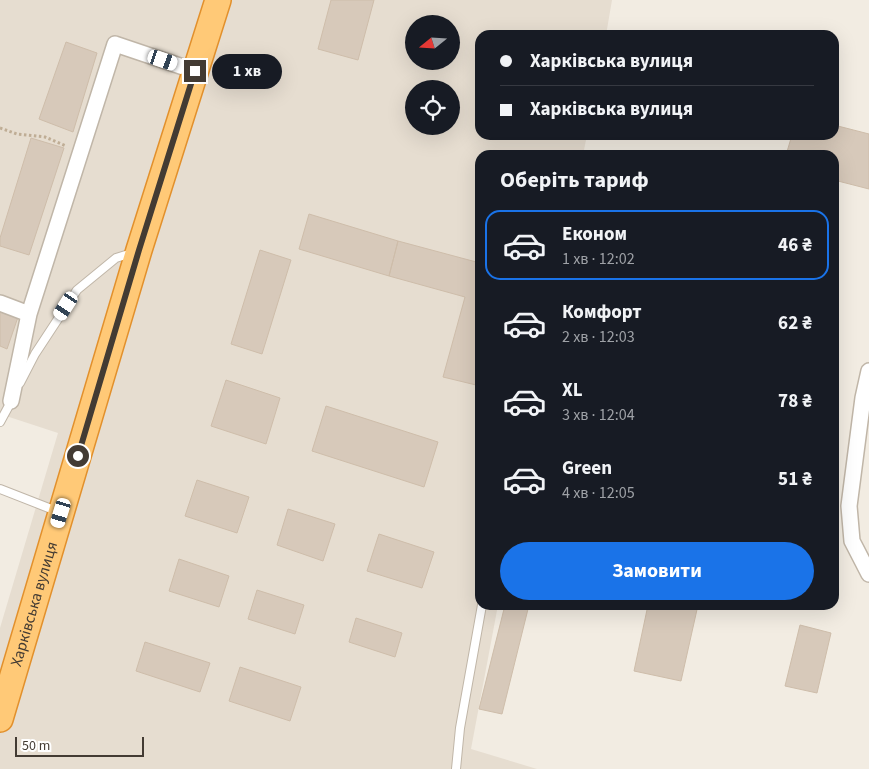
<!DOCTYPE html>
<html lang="uk">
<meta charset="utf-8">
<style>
body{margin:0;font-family:"Source Sans 3",sans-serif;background:#242831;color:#f1f3f6;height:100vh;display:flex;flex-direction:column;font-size:19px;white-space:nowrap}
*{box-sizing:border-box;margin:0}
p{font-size:16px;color:#9ea1a6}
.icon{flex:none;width:28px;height:28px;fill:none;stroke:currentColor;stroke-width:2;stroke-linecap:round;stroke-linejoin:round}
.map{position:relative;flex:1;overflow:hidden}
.drawer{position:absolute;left:475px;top:150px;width:364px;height:460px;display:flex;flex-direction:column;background:#171b24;border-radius:15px;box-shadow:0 5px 20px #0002}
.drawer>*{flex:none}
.top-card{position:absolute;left:475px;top:30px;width:364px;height:110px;border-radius:15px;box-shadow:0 5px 20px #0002;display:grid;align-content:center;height:110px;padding:0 25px;background:#171b24}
.needle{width:32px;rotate:252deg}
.fabs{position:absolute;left:405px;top:15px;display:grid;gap:10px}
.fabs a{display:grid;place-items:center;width:55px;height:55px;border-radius:50%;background:#171b24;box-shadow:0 5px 20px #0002;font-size:25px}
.scale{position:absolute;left:15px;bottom:12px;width:129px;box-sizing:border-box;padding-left:5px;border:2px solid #433b33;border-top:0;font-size:14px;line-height:18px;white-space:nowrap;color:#433b33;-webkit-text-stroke:4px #fff;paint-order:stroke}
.end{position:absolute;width:22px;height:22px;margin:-11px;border:6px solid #433b33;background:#fff;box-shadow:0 0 0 2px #fff}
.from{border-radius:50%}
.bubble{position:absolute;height:35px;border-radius:18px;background:#171b24;box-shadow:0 5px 20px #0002;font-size:16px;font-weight:700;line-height:35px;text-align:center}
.car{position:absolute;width:15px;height:30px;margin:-15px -8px;border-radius:6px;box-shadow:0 0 4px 1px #0007;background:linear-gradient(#fff 24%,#345 0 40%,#fff 0 76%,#345 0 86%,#fff 0)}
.top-card b{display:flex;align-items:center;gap:18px;height:48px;font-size:19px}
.top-card b+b{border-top:1px solid #363941}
.top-card i{width:12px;height:12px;background:#f1f3f6}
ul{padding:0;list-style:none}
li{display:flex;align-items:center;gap:15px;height:70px;margin:0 10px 8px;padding:0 15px;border:2px solid transparent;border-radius:15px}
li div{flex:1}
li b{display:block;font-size:19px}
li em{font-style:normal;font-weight:700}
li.on{border-color:#1a73e8}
li>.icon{width:45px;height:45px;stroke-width:1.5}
h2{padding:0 25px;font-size:22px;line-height:60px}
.action{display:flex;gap:10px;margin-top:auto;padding:10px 25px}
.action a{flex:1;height:58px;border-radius:30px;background:#1a73e8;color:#fff;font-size:20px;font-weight:700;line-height:58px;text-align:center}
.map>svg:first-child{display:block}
.residential{fill:#e6ddd0;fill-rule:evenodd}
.building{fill:#d7c9ba;stroke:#cebdaa}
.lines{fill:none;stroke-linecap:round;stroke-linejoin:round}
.service-casing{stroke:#c0b6a8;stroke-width:10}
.minor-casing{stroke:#c0b6a8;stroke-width:18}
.trunk-casing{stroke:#e2902c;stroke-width:28}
.path{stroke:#bfad95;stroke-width:3;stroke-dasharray:2.5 2.5;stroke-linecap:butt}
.service{stroke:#fff;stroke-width:8}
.minor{stroke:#fff;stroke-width:15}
.trunk{stroke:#ffc977;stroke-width:25}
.route{stroke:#433b33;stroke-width:6}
.labels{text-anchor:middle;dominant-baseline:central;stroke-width:5;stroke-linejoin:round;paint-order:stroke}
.street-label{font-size:16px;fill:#433b33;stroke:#fff}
</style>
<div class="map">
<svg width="869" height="769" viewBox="0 0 869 769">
<rect width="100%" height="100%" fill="#f2ece2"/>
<!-- residential -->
<path class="residential" d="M0,0H612L606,35H480V135H587L583,155H480V605H498L471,749L537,769H0V628L58,433L0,414ZM414,24H451V61H414ZM414,89H451V126H414Z"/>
<!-- building -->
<path class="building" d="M331,0H374L358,60L318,49Z
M66,42L97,53L73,132L39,119Z
M834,125L869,134V189L834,180V155H786L792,135H834Z
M31,138L64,148L29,255L0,246V238Z
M309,214L398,241L389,276L299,249Z
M398,241L480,263V369L476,385L443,377L465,297L389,276Z
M260,250L291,260L262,354L231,344Z
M0,311L18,317L7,349L0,346Z
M226,380L280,398L266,444L211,426Z
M326,406L438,442L424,487L312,451Z
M197,480L249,497L237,533L185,516Z
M288,509L335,524L323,561L277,545Z
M379,534L434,552L422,588L367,571Z
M179,559L229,576L219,607L169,591Z
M257,590L304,605L295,634L248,619Z
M505,605H529L502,714L479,709Z
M648,605H698L681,681L634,671Z
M356,618L402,633L395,657L349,642Z
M800,625L831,633L817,693L785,686Z
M145,642L210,663L200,692L136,671Z
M240,667L301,687L290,721L229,701Z"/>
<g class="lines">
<defs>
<path id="service" d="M20,383L35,354L77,290L116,258L132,253
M0,422L12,400
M0,489L59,512
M456,769L460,728L482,605"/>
<path id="minor" d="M0,303L29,314
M869,371L863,398L849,506L852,541L869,574
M11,401L29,314L115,44L195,71"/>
<g id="trunk">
<path id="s1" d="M0,719L139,250L218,0"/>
</g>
</defs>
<!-- service casing -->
<use href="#service" class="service-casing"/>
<!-- minor casing -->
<use href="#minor" class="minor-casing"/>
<!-- trunk casing -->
<use href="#trunk" class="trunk-casing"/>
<!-- path -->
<path class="path" d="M0,128L17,134L45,137L66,146"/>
<!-- service -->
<use href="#service" class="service"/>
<!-- minor -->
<use href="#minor" class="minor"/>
<!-- trunk -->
<use href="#trunk" class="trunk"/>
</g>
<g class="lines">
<!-- route -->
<path class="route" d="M78,456L139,250L195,71"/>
</g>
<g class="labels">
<!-- street labels -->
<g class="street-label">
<text stroke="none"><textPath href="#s1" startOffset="120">Харківська вулиця</textPath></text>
</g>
</g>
</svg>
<div class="fabs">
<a><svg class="needle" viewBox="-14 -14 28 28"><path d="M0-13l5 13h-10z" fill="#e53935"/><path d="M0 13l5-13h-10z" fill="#9ea1a6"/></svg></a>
<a><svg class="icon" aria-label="locate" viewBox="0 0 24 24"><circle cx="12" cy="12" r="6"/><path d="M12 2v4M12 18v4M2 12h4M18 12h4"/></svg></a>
</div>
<div class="scale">50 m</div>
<i class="end from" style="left:78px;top:456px"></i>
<i class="end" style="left:195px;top:71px"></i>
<div class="bubble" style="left:212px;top:54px;width:70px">1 хв</div>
<i class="car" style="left:163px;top:60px;rotate:109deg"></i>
<i class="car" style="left:66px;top:306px;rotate:213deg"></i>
<i class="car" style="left:61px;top:513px;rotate:197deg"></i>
<div class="top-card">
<b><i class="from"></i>Харківська вулиця</b>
<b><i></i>Харківська вулиця</b>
</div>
<section class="drawer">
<h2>Оберіть тариф</h2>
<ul>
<li class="on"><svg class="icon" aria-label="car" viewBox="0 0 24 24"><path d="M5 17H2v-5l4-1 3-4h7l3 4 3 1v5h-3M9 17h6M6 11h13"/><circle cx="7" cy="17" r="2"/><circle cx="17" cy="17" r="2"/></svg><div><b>Економ</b><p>1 хв · 12:02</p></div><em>46 ₴</em></li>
<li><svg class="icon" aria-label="car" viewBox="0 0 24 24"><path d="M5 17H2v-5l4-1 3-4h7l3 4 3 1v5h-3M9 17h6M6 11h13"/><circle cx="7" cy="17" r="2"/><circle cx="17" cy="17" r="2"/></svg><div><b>Комфорт</b><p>2 хв · 12:03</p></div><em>62 ₴</em></li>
<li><svg class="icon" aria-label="car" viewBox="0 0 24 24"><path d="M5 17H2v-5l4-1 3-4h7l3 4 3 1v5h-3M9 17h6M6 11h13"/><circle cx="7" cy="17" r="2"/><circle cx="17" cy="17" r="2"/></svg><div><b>XL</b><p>3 хв · 12:04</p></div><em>78 ₴</em></li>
<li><svg class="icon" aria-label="car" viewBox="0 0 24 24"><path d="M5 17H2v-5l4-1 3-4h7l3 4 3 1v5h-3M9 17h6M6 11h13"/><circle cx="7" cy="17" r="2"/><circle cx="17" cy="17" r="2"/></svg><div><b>Green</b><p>4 хв · 12:05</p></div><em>51 ₴</em></li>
</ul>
<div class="action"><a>Замовити</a></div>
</section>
</div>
